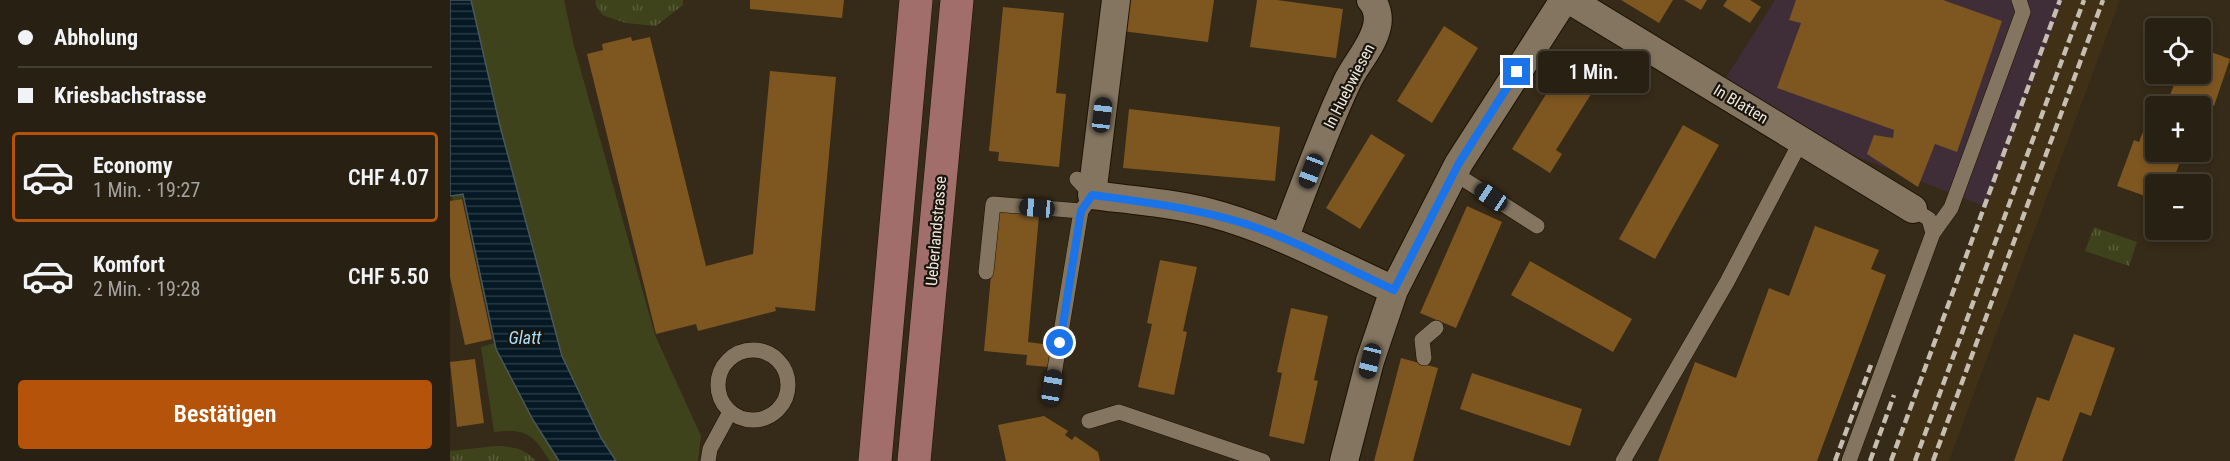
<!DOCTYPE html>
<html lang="de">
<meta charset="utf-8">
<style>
body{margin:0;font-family:"Roboto Condensed",sans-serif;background:#342d20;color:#f1f3f6;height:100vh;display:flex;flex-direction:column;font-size:22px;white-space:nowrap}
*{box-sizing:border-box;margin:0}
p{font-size:20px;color:#a5a39f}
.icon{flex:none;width:33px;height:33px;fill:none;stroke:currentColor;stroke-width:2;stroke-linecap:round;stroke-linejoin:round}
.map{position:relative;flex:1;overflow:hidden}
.sheet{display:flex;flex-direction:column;background:#282012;width:450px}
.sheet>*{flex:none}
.banner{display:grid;align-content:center;height:132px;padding:0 18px;background:#282012}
.tools{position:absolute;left:1695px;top:18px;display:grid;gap:12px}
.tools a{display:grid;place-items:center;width:66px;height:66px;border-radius:6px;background:#282012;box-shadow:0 3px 9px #0003,0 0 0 2px #443e32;font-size:30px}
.end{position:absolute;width:27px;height:27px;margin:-14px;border:8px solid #1a73e8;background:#fff;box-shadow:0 0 0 3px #fff}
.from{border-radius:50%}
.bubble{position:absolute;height:42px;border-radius:6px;background:#282012;box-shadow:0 3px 9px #0003,0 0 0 2px #443e32;font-size:20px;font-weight:600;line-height:42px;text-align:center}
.car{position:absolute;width:18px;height:36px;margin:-18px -9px;border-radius:8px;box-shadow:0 0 4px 2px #0007;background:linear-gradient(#222 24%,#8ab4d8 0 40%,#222 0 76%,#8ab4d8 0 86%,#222 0)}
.banner b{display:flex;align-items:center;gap:21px;height:57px;font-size:22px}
.banner b+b{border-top:2px solid #443e32}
.banner i{width:15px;height:15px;background:#f1f3f6}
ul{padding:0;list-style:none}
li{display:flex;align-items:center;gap:18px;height:90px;margin:0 12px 9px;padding:0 6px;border:3px solid transparent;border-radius:6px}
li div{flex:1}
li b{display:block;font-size:22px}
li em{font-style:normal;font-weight:600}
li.on{border-color:#b45309}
li>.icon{width:54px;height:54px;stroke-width:1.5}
.button{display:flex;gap:12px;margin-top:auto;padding:12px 18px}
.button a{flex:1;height:69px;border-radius:6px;background:#b45309;color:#fff;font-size:24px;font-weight:600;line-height:69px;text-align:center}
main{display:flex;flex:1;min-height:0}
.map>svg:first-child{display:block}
.built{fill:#3f3016}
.industrial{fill:#3f2e38}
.grass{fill:#3e431b}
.park{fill:url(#park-tufts)}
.water{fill:url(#water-rules);stroke:#4a575b;stroke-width:1.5}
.building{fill:#7e5620}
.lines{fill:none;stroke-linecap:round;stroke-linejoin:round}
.lane-casing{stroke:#1d1302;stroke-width:16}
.street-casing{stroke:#1d1302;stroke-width:30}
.secondary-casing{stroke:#1d1302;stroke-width:34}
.lane{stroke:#837560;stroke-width:15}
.street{stroke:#837560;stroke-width:28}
.secondary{stroke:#a26e6c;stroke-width:33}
.rail{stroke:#c7beb2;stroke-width:4.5;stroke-dasharray:9 4.5;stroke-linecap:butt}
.route{stroke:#1a73e8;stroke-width:8}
.labels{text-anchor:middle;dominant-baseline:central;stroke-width:4.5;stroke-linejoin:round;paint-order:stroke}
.street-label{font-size:16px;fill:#efe7dc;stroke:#19140c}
.water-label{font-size:18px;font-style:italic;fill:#a7dffc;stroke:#19140c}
</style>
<main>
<section class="sheet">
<div class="banner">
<b><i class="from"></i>Abholung</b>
<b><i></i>Kriesbachstrasse</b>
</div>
<ul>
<li class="on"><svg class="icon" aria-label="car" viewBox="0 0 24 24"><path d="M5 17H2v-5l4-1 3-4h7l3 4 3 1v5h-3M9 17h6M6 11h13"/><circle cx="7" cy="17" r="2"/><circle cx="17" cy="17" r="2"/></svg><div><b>Economy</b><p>1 Min. · 19:27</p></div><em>CHF 4.07</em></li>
<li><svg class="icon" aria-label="car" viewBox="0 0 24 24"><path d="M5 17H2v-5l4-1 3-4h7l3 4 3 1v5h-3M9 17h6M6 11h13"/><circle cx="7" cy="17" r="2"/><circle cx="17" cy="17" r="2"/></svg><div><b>Komfort</b><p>2 Min. · 19:28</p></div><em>CHF 5.50</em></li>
</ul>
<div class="button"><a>Bestätigen</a></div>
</section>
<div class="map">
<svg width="1780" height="461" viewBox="0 0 1780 461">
<defs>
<pattern id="park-tufts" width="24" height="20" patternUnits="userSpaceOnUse" patternTransform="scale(1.5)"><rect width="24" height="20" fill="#3e431b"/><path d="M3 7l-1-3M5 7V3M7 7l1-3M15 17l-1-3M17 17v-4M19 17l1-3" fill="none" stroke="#5a5e3c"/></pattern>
<pattern id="water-rules" width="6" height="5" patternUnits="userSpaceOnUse" patternTransform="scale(1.5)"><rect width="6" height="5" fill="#041924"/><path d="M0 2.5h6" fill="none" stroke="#293a43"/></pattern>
</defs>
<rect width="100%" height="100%" fill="#362a18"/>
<!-- built -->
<path class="built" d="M1613,0H1670L1499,461H1441Z"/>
<!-- industrial -->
<path class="industrial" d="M1325,0H1613L1536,207L1262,100Z"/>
<!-- grass -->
<path class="grass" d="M0,0H114L124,46L205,335L251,436L248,461H100C83,434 76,428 44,432L31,347L44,343L13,198L3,201L0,185Z"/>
<!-- park -->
<path class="park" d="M146,0H233V5L206,26L176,23L152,15L145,3Z
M1644,227L1687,242L1679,266L1635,251Z
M46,446C63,446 75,449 86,461H0V451Z"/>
<!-- water -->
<path class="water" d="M0,0H21L50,126L112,356L151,438L166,461H109L83,420L46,349L13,194L0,196Z"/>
<!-- building -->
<path class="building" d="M300,0H394L392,18L300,9Z
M676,0H764L758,42L672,31Z
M807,0H827L893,9L886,58L800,47Z
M1171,0H1223L1209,23Z
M1234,0H1257L1251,10Z
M1277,0H1300L1311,7L1300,23L1273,6Z
M1346,0H1493L1552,21L1507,152L1485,144L1468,187L1417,154L1424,135L1443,138L1444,130L1327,88L1351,23L1339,20Z
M553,7L614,13L606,93L616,94L609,167L548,161L549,152L539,151Z
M994,26L1028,48L982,123L947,101Z
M181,37L182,41L200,37L256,266L303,254L320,71L386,77L365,311L325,307L326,311L248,331L246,324L206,334L137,54L153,50L152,44Z
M1750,48L1780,59L1764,106L1760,104L1751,130L1750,106H1716L1728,74H1750Z
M1116,62L1148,83L1106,150L1112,154L1100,173L1062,149Z
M679,109L830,127L825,181L673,168Z
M1700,114L1706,116V152H1734L1725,175L1720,173L1716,184H1706V200L1667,186L1684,140L1689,142Z
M1233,125L1269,145L1205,259L1169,239Z
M921,134L955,155L910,229L876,208Z
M12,199L42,339L15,345L0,277V201Z
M1017,206L1052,222L1006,328L970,313Z
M547,211L589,215L578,342L600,345L598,367L576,365L577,355L534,351Z
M1365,226L1429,250L1421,269L1436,275L1367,461H1208L1245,362L1286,378L1319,288L1339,296Z
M710,260L747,267L733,331L737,332L724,395L688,387L702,324L697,323Z
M1080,261L1182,319L1163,352L1061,295Z
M841,308L878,316L864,380L868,381L854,444L819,436L832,373L827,372Z
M1624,334L1665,348L1641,416L1630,412L1612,461H1564L1587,397L1599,401Z
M951,358L988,368L963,461H924Z
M25,359L34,423L7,427L0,362Z
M1022,373L1132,409L1120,446L1010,409Z
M594,416L618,431L615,435L622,440L625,436L648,452L650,461H556L548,425Z"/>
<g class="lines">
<defs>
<path id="lane" d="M1004,173L1087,226
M1483,233L1501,208L1573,12L1569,0
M536,272L543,204L631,211L642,195L627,179
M268 385a35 35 0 1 1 70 0a35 35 0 1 1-70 0Z
M974,358L972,340L986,328
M602,387L631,211
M639,421L669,412L813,461
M258,461L260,449L280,412
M1173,461L1277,282L1351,141
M1399,461L1483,233L1479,219L1463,209"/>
<path id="street" d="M666,0L642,195C682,200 722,203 761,213C825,230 884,263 944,290
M1120,0L1463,209
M834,239C854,187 873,133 897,82C906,63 923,46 927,26C929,17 927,7 921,0
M894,461L920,361L944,290L1009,163L1114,0"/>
<path id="secondary" d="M425,461L466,0
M464,461L507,0"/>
</defs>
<!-- lane casing -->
<use href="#lane" class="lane-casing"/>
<!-- street casing -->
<use href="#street" class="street-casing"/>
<!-- secondary casing -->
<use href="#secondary" class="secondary-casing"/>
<!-- lane -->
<use href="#lane" class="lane"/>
<!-- street -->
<use href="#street" class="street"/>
<!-- secondary -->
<use href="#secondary" class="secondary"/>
<!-- rail -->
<path class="rail" d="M1385,461L1421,365
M1420,461L1444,395
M1441,461L1610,0
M1465,461L1634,0
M1483,461L1653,0"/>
</g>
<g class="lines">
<!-- route -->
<path class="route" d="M610,343L631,211L642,195C694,202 746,208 796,224C847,241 896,268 944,290L1009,163L1067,72"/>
</g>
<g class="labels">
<!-- street labels -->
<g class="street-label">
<text transform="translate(899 86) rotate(-63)">In Huebwiesen</text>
<text transform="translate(1291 104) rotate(31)">In Blatten</text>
<text transform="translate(486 231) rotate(-85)">Ueberlandstrasse</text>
</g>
<!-- water labels -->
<g class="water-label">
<text x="75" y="337">Glatt</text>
</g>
</g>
</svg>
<div class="tools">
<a><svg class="icon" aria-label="locate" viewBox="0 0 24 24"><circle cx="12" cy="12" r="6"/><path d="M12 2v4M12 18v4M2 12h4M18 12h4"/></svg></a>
<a>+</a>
<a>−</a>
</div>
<i class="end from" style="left:610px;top:343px"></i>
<i class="end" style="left:1067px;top:72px"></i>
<div class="bubble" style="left:1088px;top:51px;width:111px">1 Min.</div>
<i class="car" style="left:652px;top:115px;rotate:7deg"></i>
<i class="car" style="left:861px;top:171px;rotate:201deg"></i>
<i class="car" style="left:1041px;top:197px;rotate:304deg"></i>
<i class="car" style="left:587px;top:208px;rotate:275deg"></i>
<i class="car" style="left:920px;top:361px;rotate:194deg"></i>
<i class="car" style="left:602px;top:387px;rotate:9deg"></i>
</div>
</main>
